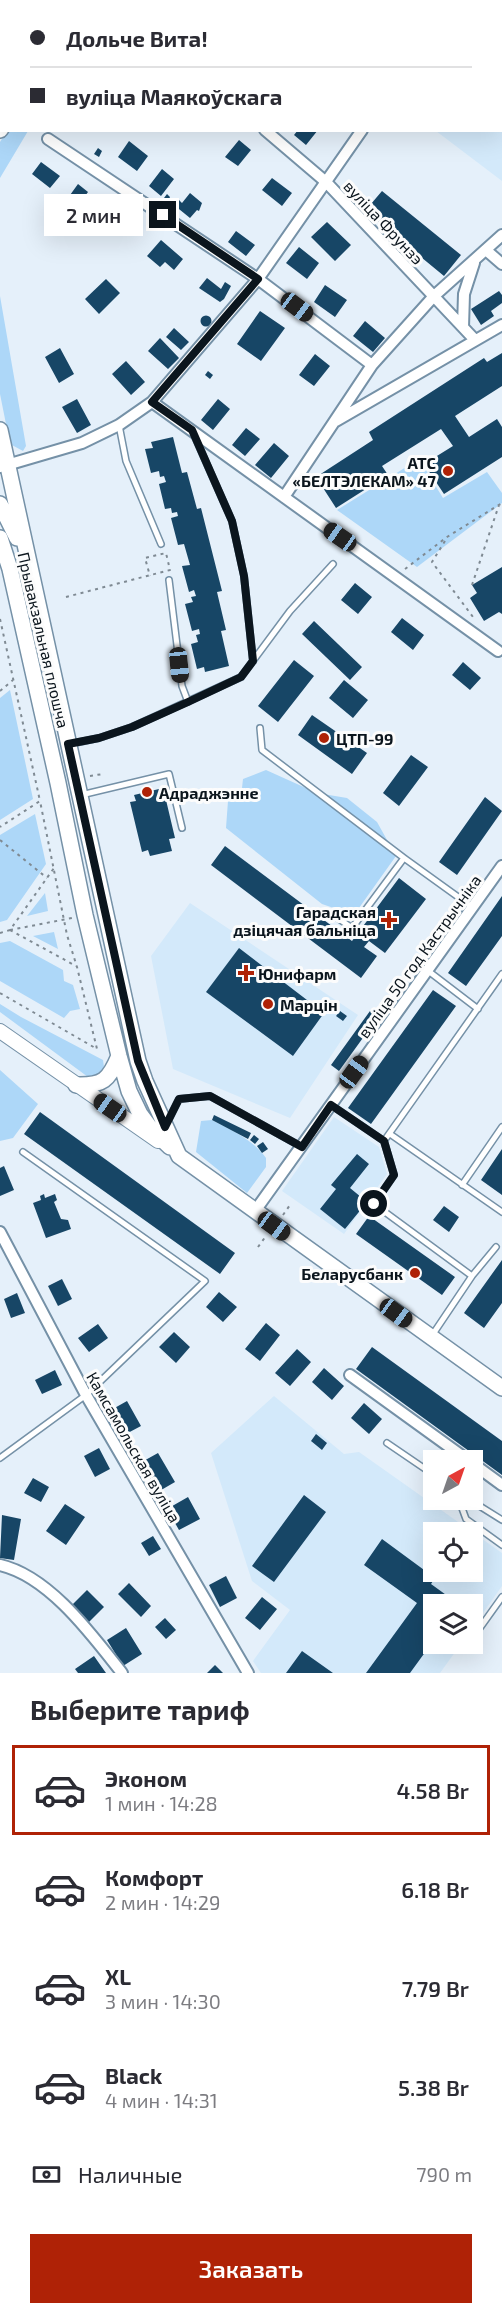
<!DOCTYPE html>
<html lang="ru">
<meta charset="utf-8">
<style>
body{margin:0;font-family:"Exo 2",sans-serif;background:#f2f2f3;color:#2b2b33;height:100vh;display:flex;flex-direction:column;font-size:22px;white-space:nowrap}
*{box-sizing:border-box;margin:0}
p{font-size:20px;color:#7c7c81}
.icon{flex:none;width:33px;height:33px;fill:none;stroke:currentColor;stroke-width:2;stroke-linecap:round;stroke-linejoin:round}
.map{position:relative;height:1673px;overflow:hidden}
.side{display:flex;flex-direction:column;background:#fff;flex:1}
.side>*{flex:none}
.top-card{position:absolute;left:0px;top:0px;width:502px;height:132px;box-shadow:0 6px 24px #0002;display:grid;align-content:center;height:132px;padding:0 30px;background:#fff}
.needle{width:39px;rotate:40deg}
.tools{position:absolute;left:423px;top:1450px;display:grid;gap:12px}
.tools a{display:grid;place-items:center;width:60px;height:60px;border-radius:0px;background:#fff;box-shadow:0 6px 24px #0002;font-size:30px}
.end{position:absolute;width:27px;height:27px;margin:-14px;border:8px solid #0b151d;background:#fff;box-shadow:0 0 0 3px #fff}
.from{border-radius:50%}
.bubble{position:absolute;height:42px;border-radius:0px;background:#fff;box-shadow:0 6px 24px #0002;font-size:20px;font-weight:600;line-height:42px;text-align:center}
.car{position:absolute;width:18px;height:36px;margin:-18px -9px;border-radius:8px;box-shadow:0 0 4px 2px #0007;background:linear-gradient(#222 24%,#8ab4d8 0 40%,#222 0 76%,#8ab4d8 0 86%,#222 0)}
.top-card b{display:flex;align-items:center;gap:21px;height:57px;font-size:22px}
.top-card b+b{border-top:2px solid #e1e1e2}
.top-card i{width:15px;height:15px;background:#2b2b33}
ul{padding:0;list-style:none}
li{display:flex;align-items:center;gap:18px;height:90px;margin:0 12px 9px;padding:0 18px;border:3px solid transparent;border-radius:0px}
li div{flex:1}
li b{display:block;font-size:22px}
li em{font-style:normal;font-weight:600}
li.current{border-color:#af2206}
li>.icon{width:54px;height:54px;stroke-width:1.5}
h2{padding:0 30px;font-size:27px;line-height:72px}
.pay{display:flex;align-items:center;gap:15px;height:66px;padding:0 30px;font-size:22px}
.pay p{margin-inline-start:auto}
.cta{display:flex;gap:12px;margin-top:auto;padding:12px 30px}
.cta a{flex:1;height:69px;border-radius:0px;background:#af2206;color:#fff;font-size:24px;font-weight:600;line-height:69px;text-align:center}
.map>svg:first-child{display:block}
.built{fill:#d3e9fa;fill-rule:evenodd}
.green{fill:#add7f8}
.building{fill:#174666}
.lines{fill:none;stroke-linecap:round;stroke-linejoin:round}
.service-casing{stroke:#7591a7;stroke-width:8}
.minor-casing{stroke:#7591a7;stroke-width:14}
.tertiary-casing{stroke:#7591a7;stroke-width:16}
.secondary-casing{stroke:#7591a7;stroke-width:18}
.path{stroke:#7f8a93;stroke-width:2;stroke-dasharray:3 4.5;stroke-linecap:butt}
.service{stroke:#fff;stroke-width:5}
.minor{stroke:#fff;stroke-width:10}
.tertiary{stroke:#fff;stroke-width:14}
.secondary{stroke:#fff;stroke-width:15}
.route{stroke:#0b151d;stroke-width:8}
.poi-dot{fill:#af2206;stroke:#fcfcfc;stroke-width:2}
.labels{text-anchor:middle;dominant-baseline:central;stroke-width:6;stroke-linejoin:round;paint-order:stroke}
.street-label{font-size:16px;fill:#0b151d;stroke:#fcfcfc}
.poi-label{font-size:16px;font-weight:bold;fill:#0b151d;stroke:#fcfcfc;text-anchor:start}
</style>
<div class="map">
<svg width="502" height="1673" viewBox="0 0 502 1673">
<rect width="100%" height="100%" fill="#e5f0fa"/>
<!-- built -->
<path class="built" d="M471,0H502V181L436,131L501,130V2L470,1Z
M190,903L358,1015L290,1118L173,1069L151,956Z
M334,1117L379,1147L387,1174L344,1234L282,1191Z
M274,1396L344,1454L359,1452L502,1553V1586L473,1627L472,1605H434V1644H461L440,1673H261L253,1661L290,1610L252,1581L211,1453ZM434,1533H472V1572H434Z"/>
<!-- green -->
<path class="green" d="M7,131H28L0,178V142Z
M0,296L26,446L23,451L10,444L0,394Z
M419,459L443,498L487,472L502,493V503L417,567L337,510Z
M10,690L33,799L0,820V698Z
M266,770L317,793L347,798L377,822L396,856L354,915L322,904L226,828L228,801L241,797L243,779Z
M35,814L46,864L7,920L0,922V835Z
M45,893L48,911L27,916Z
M54,932L58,949L33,936Z
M10,941L63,970L64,981L73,985L80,1009L70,1011L64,1018L0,981V943Z
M0,1004L21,1017L103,1060L104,1067L97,1076L88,1077L0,1012Z
M0,1070L38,1104L13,1138L0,1141Z
M212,1120C233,1131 252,1139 266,1158V1167L247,1193L196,1152L201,1121Z"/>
<!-- building -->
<path class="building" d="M298,130H318L306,145L294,135Z
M239,140L251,150L238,166L225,157Z
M129,141L148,156L137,171L118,157Z
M98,148L102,151L99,157L94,154Z
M41,162L60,176L50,188L32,174Z
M162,169L174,179L161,196L149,186Z
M272,178L292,193L282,206L262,190Z
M78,184L88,192L75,210L65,202Z
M382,191L461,255L444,276L365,211Z
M190,193L202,203L199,211L197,210L190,218L174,205L179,200L182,203Z
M167,194L170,197L166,206L161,202Z
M107,200L120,209L116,215L125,221L118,230L96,215Z
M133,213L137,216L132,223L128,220Z
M327,222L351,245L335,261L311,237Z
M236,231L255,245L246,256L228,242Z
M161,240L183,259L174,270L165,262L160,267L147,256Z
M299,247L319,263L307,279L286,263Z
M207,278L221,289L225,282L231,286L224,299L220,302L199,288Z
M106,279L120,293L99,314L85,299Z
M325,285L347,300L335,317L314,302Z
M499,291L502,295V303L491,311L494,316L481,325L471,309Z
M260,311L285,328L261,361L237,344Z
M200.5 321a5.5 5.5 0 1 1 11 0a5.5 5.5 0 1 1-11 0Z
M365,321L385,338L373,352L353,336Z
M174,328L189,342L181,350L166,337Z
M160,338L179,358L168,369L148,351Z
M60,348L74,374L59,383L45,357Z
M502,353V386L455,416L469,437L497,419L502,427V457L444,494L424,464L453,446L441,429L382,466L388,475L336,508L316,477L373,440L369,432L484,358L487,362Z
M315,354L330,366L314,386L299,375Z
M126,361L145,382L131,395L112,374Z
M208,371L213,375L210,379L205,375Z
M77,399L91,425L77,433L62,407Z
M218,399L230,409L213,430L201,420Z
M246,428L260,439L245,456L232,445Z
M173,437L182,473L187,472L197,509L201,508L222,591L217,592L226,630L221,631L229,666L205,672L204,667L197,669L191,644L198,642L196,635L200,634L199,629L192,631L185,604L193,602L191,597L196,596L194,590L189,592L182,566L190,565L184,544L178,545L171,518L178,516L177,512L172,513L171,508L165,509L159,484L166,482L164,476L160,477L159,471L151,473L145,449L153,448L151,442Z
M274,443L289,456L271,478L255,465Z
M502,567V614L499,612L484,621L470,598L477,593L472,585Z
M355,583L372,597L358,614L341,600Z
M402,618L424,635L413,650L391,632Z
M314,621L362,667L350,680L302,634Z
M294,660L314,676L278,722L258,706Z
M463,662L481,678L470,690L452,675Z
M344,680L368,700L353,718L329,698Z
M312,715L367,753L352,774L298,735Z
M411,755L428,767L399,806L383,793Z
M159,789L162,801L166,800L175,838L169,839L172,851L150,856L148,850L142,852L130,802L136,801L134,795Z
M485,797L502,811L457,875L439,862Z
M225,846L352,941L399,878L426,899L385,953L369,941L364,947L377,956L361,978L211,865Z
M502,896V936L466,986L448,973Z
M239,948L324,1013L293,1056L206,992Z
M433,990L456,1006L371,1124L348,1108Z
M340,1011L347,1016L343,1021L336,1016Z
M370,1011L378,1017L339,1071L331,1065Z
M40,1112L235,1253L220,1274L24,1134Z
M214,1115L251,1133L248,1139L212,1120Z
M254,1135L259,1139L255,1144L250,1140Z
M263,1142L268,1149L262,1153L257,1146Z
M502,1149V1195L481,1180Z
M357,1154L369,1164L350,1188L367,1202L345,1229L320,1209L336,1189L331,1185Z
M4,1166L14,1190L0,1196V1168Z
M44,1194L45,1198L55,1194L57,1200L54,1202L61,1219L68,1220L71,1229L46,1238L33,1203L41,1200L40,1196Z
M444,1206L459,1217L449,1232L433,1220Z
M369,1216L455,1277L442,1295L356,1234Z
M502,1260V1303L484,1328L464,1313Z
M62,1279L72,1299L58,1306L48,1286Z
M219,1292L237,1307L223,1322L206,1307Z
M17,1293L25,1313L11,1318L4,1299Z
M266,1323L280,1335L260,1361L245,1349Z
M98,1324L108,1338L89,1352L78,1338Z
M174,1332L190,1347L176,1363L159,1347Z
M372,1347L502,1441V1475L356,1369Z
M297,1349L311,1362L290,1386L275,1373Z
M324,1368L344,1386L332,1400L312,1382Z
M55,1370L62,1385L42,1394L35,1380Z
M127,1401L141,1426L124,1435L111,1410Z
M364,1403L382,1419L369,1434L351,1418Z
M316,1434L327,1443L322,1450L311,1441Z
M99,1448L110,1469L95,1477L84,1456Z
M158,1453L175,1482L156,1493L140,1463Z
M33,1478L49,1487L41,1502L24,1493Z
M304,1495L326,1512L274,1582L252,1566Z
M188,1497L200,1519L179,1530L167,1509Z
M65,1504L85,1517L66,1545L46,1531Z
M2,1515L21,1519L14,1560L0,1558Z
M153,1536L161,1549L149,1556L141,1543Z
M382,1539L435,1578L431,1584L460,1605H434V1640L410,1673H366L417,1603L364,1565Z
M226,1576L237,1598L220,1607L209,1585Z
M129,1583L151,1606L141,1617L118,1594Z
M87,1590L104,1607L87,1624L70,1607Z
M262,1597L277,1609L260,1630L245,1618Z
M165,1618L176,1630L166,1639L155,1627Z
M126,1628L142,1654L123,1666L107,1640Z
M302,1651L333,1673H286Z
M94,1656L106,1673H78L75,1669Z
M215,1665L223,1673H207Z"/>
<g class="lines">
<defs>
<path id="service" d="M119,425L126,461L161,544
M194,435L232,521L244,576L253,661
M169,580L182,686L188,702
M260,728L262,750L404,858
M70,744L99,738L132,727L241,677L290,611L333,564
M81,795L169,774L182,828
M339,919L352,928L404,858L472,907
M427,970L478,1009
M331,1105L384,1141
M167,1123L179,1099L210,1096L302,1147
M390,1134L502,1212
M462,1185L502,1127
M472,1276L496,1247
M431,1337L472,1276L374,1204L394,1175L384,1141L502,974
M387,1443L434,1475
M0,1458L86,1395L205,1281L23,1152
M459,1500L466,1519L502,1545
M470,1500L502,1520
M472,1639L502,1597
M468,1646L469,1644"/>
<path id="minor" d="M257,2L259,0
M452,2L453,0
M265,130L326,182L475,340
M48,139L258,279L372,365
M487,251L502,264
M463,327L464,294L474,263
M152,402L498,651
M336,421L502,325
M0,467L82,443L119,425L152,402L258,279L362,130
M284,497L372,365L434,296L502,235
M255,1211L502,866
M0,1232L86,1395L248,1673
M350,1375L469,1461
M472,1463L502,1485
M0,1565C49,1576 92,1635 122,1673"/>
<path id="tertiary" d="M0,1031L158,1141"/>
<path id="secondary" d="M75,2L76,0
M0,21L2,27
M0,63L2,57
M0,130L2,127
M0,430L138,1061L145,1081L179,1156L502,1388
M0,504L17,538
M0,538L10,569L58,783L85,915L119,1056L129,1091L140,1114L151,1129L170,1147
M76,1085C103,1086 109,1080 119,1056"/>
</defs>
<!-- service casing -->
<use href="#service" class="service-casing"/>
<!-- minor casing -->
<use href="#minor" class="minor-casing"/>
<!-- tertiary casing -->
<use href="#tertiary" class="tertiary-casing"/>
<!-- secondary casing -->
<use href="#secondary" class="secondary-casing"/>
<!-- path -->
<path class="path" d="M54,0L57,2
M445,541L432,562L473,617
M405,569L447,537L502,503
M472,585L499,505
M66,597L170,570L166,553L145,558L150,576
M0,619L40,801L0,827
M0,691L13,680
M90,776L103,774
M0,840L47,878
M10,930L76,966
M10,930L72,918
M0,933L10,930L54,868
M0,993L97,1049L77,967L67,935L40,801
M283,1215L290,1205
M258,1247L266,1236"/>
<!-- service -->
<use href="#service" class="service"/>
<!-- minor -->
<use href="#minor" class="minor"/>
<!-- tertiary -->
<use href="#tertiary" class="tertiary"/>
<!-- secondary -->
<use href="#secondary" class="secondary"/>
</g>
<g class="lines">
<!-- route -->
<path class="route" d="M163,215L258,279L152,402L192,430L232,521L244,576L253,661L241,677L188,702L132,727L99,738L68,744L138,1061L165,1127L179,1099L210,1096L302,1147L331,1105L384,1141L394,1175L374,1204"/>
</g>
<!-- markers -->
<g class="poi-dot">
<circle cx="448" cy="471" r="6"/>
<circle cx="324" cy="738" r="6"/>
<circle cx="147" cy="792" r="6"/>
<path d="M386 911h6v6h6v6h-6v6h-6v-6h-6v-6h6z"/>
<path d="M243 964h6v6h6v6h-6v6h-6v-6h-6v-6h6z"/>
<circle cx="268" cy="1004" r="6"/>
<circle cx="415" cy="1273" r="6"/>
</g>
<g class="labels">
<!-- street labels -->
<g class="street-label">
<text transform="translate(384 222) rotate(47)">вуліца Фрунзэ</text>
<text transform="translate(44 640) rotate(77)">Прывакзальная плошча</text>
<text transform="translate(419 956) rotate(-54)">вуліца 50 год Кастрычніка</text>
<text transform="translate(134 1447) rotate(60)">Камсамольская вуліца</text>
</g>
<!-- poi labels -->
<g class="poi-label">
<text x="436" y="462" text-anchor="end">АТС<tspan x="436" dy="18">«БЕЛТЭЛЕКАМ» 47</tspan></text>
<text x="336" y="738">ЦТП-99</text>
<text x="159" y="792">Адраджэнне</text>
<text x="376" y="911" text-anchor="end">Гарадская<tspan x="376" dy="18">дзіцячая бальніца</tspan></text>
<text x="258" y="973">Юнифарм</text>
<text x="280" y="1004">Марцін</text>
<text x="403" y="1273" text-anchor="end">Беларусбанк</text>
</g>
</g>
</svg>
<div class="tools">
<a><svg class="needle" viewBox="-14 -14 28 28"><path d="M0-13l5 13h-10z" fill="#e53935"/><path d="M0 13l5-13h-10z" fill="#7c7c81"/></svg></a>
<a><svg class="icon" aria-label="locate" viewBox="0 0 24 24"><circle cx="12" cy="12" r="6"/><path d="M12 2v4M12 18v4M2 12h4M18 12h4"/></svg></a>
<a><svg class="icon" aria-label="layers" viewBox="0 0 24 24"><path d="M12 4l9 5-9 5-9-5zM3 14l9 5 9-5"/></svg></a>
</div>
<i class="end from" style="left:374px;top:1204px"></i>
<i class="end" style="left:163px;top:215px"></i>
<div class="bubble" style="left:44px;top:194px;width:99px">2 мин</div>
<i class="car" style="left:297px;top:307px;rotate:127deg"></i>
<i class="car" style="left:340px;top:537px;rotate:305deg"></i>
<i class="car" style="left:179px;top:665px;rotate:174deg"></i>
<i class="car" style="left:354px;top:1072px;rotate:36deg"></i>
<i class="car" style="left:110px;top:1108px;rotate:305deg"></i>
<i class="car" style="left:274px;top:1226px;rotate:126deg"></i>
<i class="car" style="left:396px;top:1313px;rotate:126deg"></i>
<div class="top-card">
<b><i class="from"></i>Дольче Вита!</b>
<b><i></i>вуліца Маякоўскага</b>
</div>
</div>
<section class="side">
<h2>Выберите тариф</h2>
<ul>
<li class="current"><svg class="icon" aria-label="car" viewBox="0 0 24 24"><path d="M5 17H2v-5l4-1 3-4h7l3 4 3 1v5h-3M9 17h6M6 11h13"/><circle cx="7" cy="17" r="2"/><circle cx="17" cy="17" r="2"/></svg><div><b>Эконом</b><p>1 мин · 14:28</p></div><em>4.58 Br</em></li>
<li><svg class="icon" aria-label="car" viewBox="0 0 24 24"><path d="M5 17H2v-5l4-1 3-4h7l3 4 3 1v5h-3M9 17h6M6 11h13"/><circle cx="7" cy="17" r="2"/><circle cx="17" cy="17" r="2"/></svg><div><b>Комфорт</b><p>2 мин · 14:29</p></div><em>6.18 Br</em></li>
<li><svg class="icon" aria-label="car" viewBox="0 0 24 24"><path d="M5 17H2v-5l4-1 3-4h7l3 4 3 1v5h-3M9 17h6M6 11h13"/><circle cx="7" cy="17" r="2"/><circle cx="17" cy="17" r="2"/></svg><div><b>XL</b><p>3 мин · 14:30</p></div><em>7.79 Br</em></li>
<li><svg class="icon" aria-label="car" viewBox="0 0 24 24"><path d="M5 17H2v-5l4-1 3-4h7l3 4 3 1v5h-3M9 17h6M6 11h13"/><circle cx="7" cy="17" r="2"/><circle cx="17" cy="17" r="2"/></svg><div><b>Black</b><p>4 мин · 14:31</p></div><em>5.38 Br</em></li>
</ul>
<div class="pay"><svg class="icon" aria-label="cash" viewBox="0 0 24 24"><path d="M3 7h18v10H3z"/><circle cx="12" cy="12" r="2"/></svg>Наличные<p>790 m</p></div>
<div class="cta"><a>Заказать</a></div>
</section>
